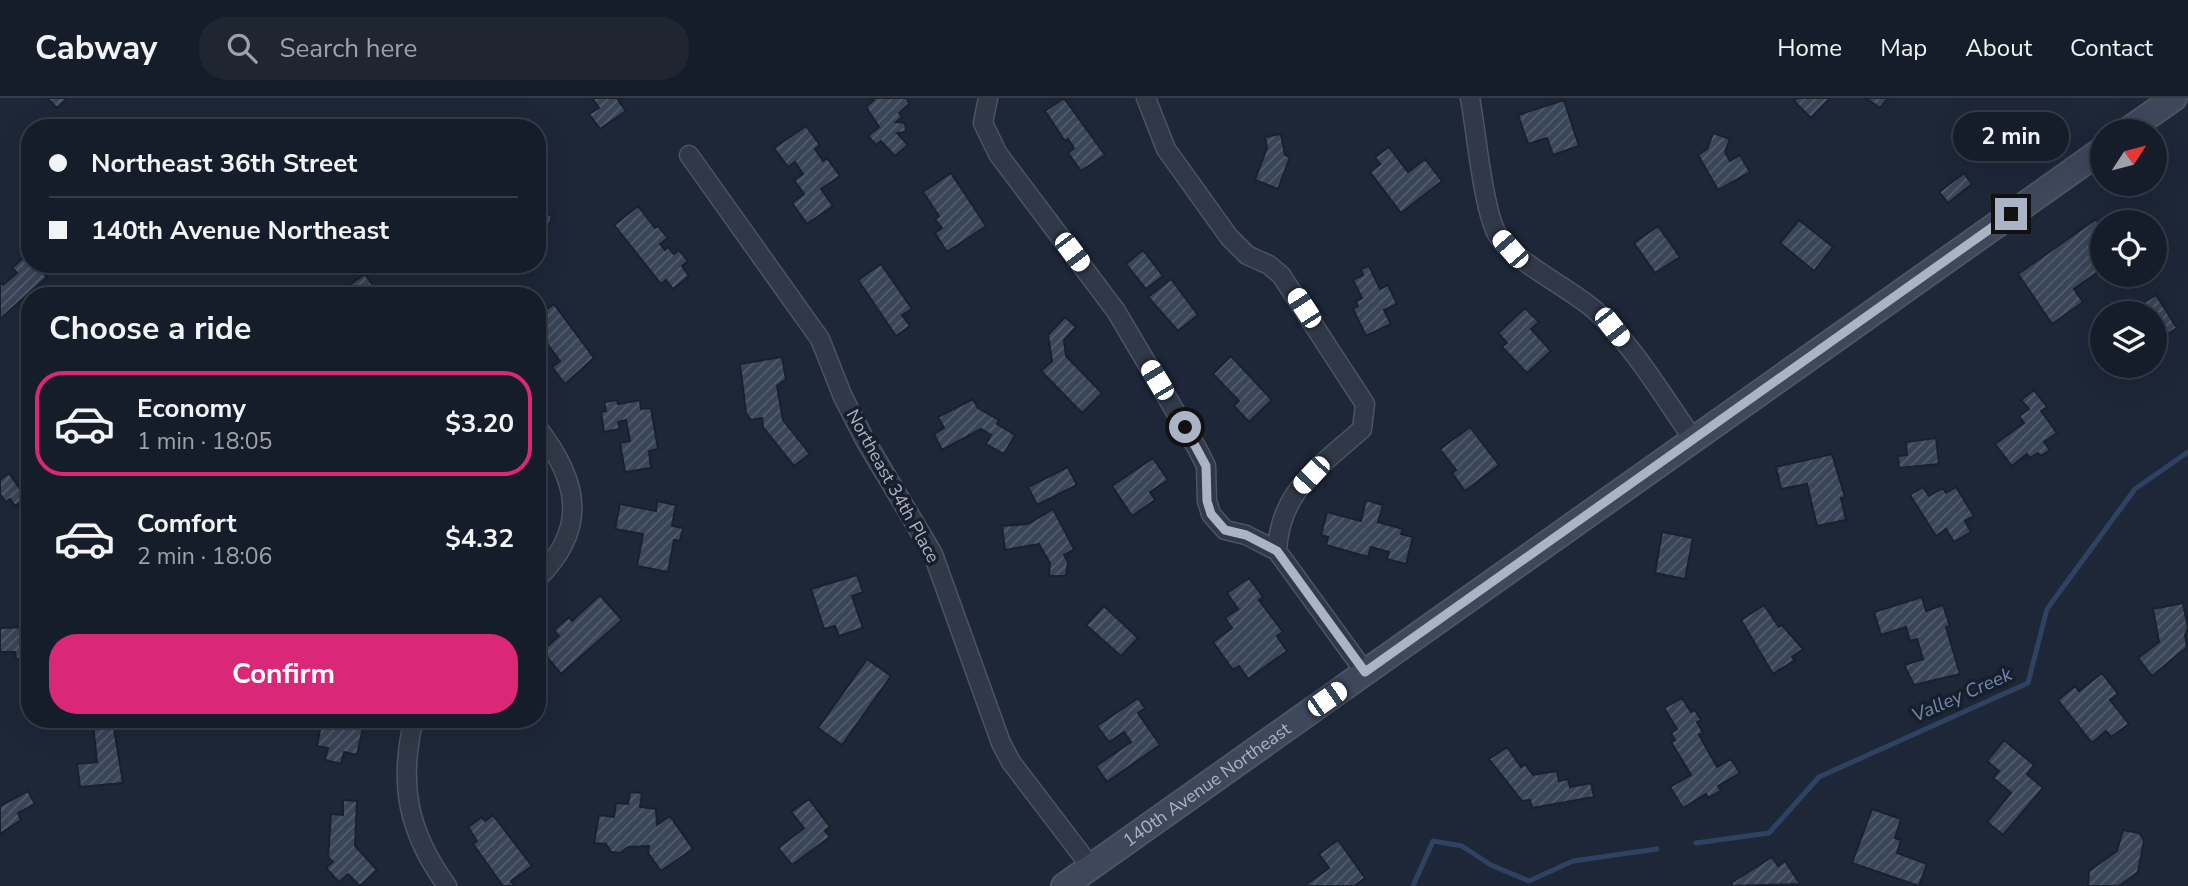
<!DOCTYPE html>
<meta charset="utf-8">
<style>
body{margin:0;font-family:"Nunito Sans",sans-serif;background:#1f2632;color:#f1f3f6;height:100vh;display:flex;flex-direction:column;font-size:26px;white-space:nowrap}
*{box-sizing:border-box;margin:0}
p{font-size:23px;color:#9ea2a8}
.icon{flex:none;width:38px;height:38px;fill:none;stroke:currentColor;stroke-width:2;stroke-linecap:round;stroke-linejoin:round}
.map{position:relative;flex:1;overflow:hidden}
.drawer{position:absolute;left:21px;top:189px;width:525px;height:441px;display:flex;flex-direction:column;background:#161d2a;border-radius:28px;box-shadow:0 7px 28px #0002,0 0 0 2px #353b47}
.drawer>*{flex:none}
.top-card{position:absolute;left:21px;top:21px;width:525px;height:154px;border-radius:28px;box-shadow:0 7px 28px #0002,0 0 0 2px #353b47;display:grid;align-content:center;height:154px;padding:0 28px;background:#161d2a}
.needle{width:46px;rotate:54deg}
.controls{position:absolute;left:2090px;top:21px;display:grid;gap:14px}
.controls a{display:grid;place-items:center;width:77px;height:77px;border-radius:50%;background:#161d2a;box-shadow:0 7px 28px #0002,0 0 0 2px #353b47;font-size:35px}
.end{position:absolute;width:32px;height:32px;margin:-16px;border:9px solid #aab4c5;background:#111;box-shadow:0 0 0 4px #111}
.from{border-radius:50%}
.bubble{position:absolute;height:49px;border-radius:24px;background:#161d2a;box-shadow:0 7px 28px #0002,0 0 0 2px #353b47;font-size:23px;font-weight:700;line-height:49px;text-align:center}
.car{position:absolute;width:21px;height:42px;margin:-21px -10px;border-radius:9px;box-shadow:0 0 5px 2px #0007;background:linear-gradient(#fff 24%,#345 0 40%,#fff 0 76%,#345 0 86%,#fff 0)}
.top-card b{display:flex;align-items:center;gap:24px;height:66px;font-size:26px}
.top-card b+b{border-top:2px solid #353b47}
.top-card i{width:18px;height:18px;background:#f1f3f6}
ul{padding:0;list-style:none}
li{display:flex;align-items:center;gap:21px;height:105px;margin:0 14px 10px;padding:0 14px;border:4px solid transparent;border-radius:28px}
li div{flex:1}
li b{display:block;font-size:26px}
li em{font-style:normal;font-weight:700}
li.active{border-color:#db2777}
li>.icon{width:63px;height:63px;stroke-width:1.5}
h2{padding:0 28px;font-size:32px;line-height:84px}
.cta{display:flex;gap:14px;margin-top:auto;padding:14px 28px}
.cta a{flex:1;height:80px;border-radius:28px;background:#db2777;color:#fff;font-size:28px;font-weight:700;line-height:80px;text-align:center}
header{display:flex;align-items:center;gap:42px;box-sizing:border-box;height:98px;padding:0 35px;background:#161d2a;border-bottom:2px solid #353b47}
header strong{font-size:33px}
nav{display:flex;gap:38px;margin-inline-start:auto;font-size:24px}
.search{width:490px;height:63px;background:#1f2632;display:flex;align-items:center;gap:18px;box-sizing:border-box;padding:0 24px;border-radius:28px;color:#9ea2a8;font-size:26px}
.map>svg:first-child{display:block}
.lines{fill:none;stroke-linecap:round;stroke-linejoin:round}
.stream{stroke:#2f4261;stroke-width:5}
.building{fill:url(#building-hatch);stroke:#19212e;stroke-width:2}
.street-casing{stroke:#4b5463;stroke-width:21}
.secondary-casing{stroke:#4b5463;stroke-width:28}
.street{stroke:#313948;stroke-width:18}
.secondary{stroke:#3e485b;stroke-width:24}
.route{stroke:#aab4c5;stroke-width:9}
.labels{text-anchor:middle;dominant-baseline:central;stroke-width:7;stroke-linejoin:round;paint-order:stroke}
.street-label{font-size:18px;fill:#aab4c5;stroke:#171f2c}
.water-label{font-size:19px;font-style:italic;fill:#7089b1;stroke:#171f2c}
</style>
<header>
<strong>Cabway</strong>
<div class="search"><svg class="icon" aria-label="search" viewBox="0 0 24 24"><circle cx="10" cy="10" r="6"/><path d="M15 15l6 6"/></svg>Search here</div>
<nav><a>Home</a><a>Map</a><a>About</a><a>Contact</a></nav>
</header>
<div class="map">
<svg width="2188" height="788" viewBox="0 0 2188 788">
<defs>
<pattern id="building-hatch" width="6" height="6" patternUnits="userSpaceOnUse" patternTransform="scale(1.75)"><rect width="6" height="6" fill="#394558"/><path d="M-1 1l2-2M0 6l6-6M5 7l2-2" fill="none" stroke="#535d6e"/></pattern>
</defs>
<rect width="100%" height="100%" fill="#1d2738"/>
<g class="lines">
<!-- stream -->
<path class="stream" d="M1696,745L1769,735L1819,679L2028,585L2047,511L2135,391L2188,354
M1413,788L1433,743L1462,748L1491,767L1529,783L1573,763L1657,751"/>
</g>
<!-- building -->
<path class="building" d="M47,0H68L57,10Z
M592,0H621L618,2L626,13L600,31L589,16L599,10Z
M872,0H907L909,6L899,15L902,19L896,24L905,25L906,34L897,35L908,47L895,58L881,43L876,47L868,38L879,29L866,9L874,2Z
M1064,0L1105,57L1081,73L1068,55L1074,50L1068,41L1065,43L1045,13Z
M1797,0H1830L1811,20L1794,3Z
M1866,0H1888L1880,10Z
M1564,2L1579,48L1553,57L1547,40L1528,46L1518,17Z
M806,28L820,47L815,51L823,63L827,60L840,78L821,91L833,108L807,126L792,105L804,96L794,82L803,76L795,64L788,69L774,50Z
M1713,35L1730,41L1725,54L1730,63L1740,57L1750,74L1718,92L1698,57L1707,51Z
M1281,36L1285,57L1290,59L1278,91L1255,82L1267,50L1265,39Z
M1389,49L1408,74L1425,61L1442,83L1401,115L1370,74L1380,66L1375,59Z
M951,75L986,128L947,154L935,135L942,130L935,121L939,118L923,94Z
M1964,75L1972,86L1948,105L1939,94Z
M537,102L547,106L544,114L552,118L546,135L538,132L537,135Z
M638,108L655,130L658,128L668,140L660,146L665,152L668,149L674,156L679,152L688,163L682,168L689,178L673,191L666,182L661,186L614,127Z
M2096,121L2102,129V171L2074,191L2083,204L2052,226L2018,176Z
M1799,122L1833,149L1814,173L1780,145Z
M1658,128L1680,159L1655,175L1634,145Z
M1143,152L1163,178L1146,191L1126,166Z
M26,157L30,166H35L47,179L0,221V184L3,187L17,175L12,170Z
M72,166H92L80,176Z
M881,166L912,211L902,217L910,228L896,238L858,182Z
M1369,168L1380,191L1388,187L1397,206L1384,212L1391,226L1366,238L1353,211L1358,208L1356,203L1362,200L1353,182L1363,177L1361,171Z
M365,176L380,198H334Z
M1171,181L1198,217L1178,233L1148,199Z
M326,189L332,198H313Z
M2156,197L2177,230L2154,245V215L2128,214Z
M554,206L594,260L565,286L552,269L560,263L537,232V218Z
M1525,210L1539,224L1531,231L1551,253L1527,275L1502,249L1507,245L1498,235Z
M1065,219L1076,229L1064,242L1066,258L1102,295L1082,315L1041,273L1052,263L1048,237Z
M1231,258L1272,302L1249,324L1234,308L1239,303L1213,276Z
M782,259L786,281L777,288L783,322L810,356L794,368L763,329L762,320L751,322L746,315L740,266Z
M2034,292L2047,309L2041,313L2057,335L2044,344L2050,352L2041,358L2038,355L2030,360L2027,356L2012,368L1995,346L2024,325L2019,318L2029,311L2021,302Z
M973,301L978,310L999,322L997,326L1015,337L1004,356L986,346L991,337L981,331L942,352L934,336L944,330L938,319Z
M617,302L618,306L640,302L641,311L651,310L658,351L649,353L651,370L625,374L620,345L630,343L626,322L618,324L620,331L604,334L601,314L606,313L604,304Z
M1470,329L1499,367L1465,393L1452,375L1456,372L1440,351Z
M1936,340L1939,366L1899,370L1898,358L1907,357L1906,344Z
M1832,356L1845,399L1841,400L1846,422L1817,428L1807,386L1781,391L1776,369Z
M1153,360L1168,382L1150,394L1155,402L1132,418L1112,388Z
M1068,369L1077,387L1037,407L1028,389Z
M9,375L26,400L15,408L10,401L6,404L0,396V382Z
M1923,389L1929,398L1943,390L1946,395L1956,389L1974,418L1965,423L1971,434L1954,444L1946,431L1936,438L1910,397Z
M1366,402L1383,407L1378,424L1403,431L1401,436L1413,439L1406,466L1387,461L1389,454L1371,449L1368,459L1326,447L1328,439L1321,437L1327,414L1361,423Z
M657,403L676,407L672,428L683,430L680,443L674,442L668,474L637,468L643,436L615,431L620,406L656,413Z
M1053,411L1074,451L1064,457L1068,464L1066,478H1049L1050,465L1039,446L1005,452L1002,428L1028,426Z
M1662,434L1693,440L1685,481L1655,475Z
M857,477L863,494L852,498L863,530L839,538L835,528L824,531L811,491Z
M1249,480L1263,499L1259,502L1283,534L1277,538L1287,553L1248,581L1239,568L1233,572L1213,544L1232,530L1225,520L1238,511L1227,495Z
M600,497L622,522L561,576L542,553L559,538L554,532L569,519L572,523Z
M1922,499L1926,513L1943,507L1950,528L1946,529L1960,576L1914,587L1904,567L1923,561L1917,541L1910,543L1906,529L1881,537L1874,514Z
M2183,505L2188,530L2185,537L2187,549L2152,578L2138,560L2159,544L2153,511Z
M1764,507L1779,529L1782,527L1803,551L1792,559L1795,562L1773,576L1741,522Z
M1104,508L1138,540L1121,558L1086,527Z
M30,529V560L16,561L15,554H0V530Z
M867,561L891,578L842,647L818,630Z
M2102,575L2118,596L2110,602L2129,626L2111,639L2106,633L2092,645L2058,602L2075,588L2079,593Z
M1138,600L1145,610L1138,615L1160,647L1107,684L1096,668L1131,644L1124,634L1109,644L1097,628Z
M1682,600L1691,614L1695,612L1701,622L1697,624L1703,635L1699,637L1717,669L1731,661L1740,675L1718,688L1721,693L1708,700L1706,696L1683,710L1670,689L1691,677L1671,644L1675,642L1671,635L1677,631L1664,610Z
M305,621H365L357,657L344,654L341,666L325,662L328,650L317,648L321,627L304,624Z
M113,624L123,685L80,689L77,666L97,664L93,626Z
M2004,642L2034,667L2027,676L2043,690L2003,737L1987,724L2011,695L1993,680L1999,673L1987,663Z
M1507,649L1521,669L1525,666L1533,677L1557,673L1559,683L1568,681L1570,689L1591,685L1594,699L1532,710L1530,702L1522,703L1489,661Z
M28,693L35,706L18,715L21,722L0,736V708Z
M630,694L642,695L640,709L656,711L657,727L670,718L693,751L661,773L648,755L649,748L628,749L620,755L611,754L606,746L594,745L599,717L614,719L616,705L628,706Z
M809,701L830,729L825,733L830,739L792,767L778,750L804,730L791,714Z
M343,702L357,703L355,748L377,772L360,788L348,776L339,784L326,770L333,764L328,759L331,716L343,717Z
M1872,711L1901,721L1895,740L1901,742L1897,755L1927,766L1919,788L1852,765Z
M493,717L532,768L511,783L515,788H503L473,746L477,743L468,729L482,719L485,723Z
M2123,732L2139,735L2144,742L2138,774L2119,788H2088L2089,773L2117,753Z
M1338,742L1365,780L1354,788H1304L1329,770L1319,756Z
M1772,759L1778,768L1785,763L1800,786L1733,788L1731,785Z"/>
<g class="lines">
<defs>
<path id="street" d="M988,0L983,25L998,56L1116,213L1198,352L1206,368L1207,403L1211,416L1225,432L1246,437L1277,453L1365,574
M1146,0L1166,51L1229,139L1247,157L1269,167L1281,177L1365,306L1362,331C1320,369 1280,392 1277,453
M1470,0C1476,31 1483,111 1497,136C1513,164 1571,190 1597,214C1635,250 1663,298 1693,341
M689,57L820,241L843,299L865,342L933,456L1001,645L1011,664L1091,769
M537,329C579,383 589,430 537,481
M414,621C398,686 408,734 447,788"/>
<g id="secondary">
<path d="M2127,33L2174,0"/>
<path id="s1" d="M1064,788L2102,52"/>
</g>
</defs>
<!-- street casing -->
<use href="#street" class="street-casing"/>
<!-- secondary casing -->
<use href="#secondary" class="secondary-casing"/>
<!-- street -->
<use href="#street" class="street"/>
<!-- secondary -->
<use href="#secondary" class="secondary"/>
</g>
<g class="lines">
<!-- route -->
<path class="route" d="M1185,329L1206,368L1207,403L1211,416L1225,432L1246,437L1277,453L1365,574L2011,116"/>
</g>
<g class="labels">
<!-- street labels -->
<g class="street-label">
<text transform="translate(893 388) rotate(61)">Northeast 34th Place</text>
<text stroke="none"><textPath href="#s1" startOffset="175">140th Avenue Northeast</textPath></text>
</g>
<!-- water labels -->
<g class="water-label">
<text transform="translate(1962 597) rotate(-24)">Valley Creek</text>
</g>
</g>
</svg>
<div class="controls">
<a><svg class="needle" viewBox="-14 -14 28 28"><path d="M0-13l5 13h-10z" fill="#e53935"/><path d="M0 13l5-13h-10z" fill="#9ea2a8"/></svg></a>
<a><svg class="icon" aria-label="locate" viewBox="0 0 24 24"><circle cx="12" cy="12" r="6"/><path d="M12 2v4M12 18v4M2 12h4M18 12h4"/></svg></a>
<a><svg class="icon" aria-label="layers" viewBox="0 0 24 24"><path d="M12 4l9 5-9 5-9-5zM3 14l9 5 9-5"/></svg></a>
</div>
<i class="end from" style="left:1185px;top:329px"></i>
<i class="end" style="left:2011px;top:116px"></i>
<div class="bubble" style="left:1953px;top:14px;width:116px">2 min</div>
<i class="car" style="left:1510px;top:151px;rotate:319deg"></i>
<i class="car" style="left:1072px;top:154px;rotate:143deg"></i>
<i class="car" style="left:1304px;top:210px;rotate:327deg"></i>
<i class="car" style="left:1612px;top:229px;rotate:142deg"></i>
<i class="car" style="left:1157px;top:282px;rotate:329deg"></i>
<i class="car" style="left:1311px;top:377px;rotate:223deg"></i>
<i class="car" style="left:1327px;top:601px;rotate:55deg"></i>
<div class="top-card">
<b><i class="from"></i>Northeast 36th Street</b>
<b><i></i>140th Avenue Northeast</b>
</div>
<section class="drawer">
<h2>Choose a ride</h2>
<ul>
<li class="active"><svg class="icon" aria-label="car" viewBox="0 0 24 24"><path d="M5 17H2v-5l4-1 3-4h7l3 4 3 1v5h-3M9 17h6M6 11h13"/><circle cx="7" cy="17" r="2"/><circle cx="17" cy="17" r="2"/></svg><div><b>Economy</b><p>1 min · 18:05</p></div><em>$3.20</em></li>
<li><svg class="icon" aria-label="car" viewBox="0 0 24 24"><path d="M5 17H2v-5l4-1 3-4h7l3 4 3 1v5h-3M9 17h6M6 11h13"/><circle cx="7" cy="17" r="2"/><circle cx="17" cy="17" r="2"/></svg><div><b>Comfort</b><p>2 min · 18:06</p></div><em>$4.32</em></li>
</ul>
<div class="cta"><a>Confirm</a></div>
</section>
</div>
